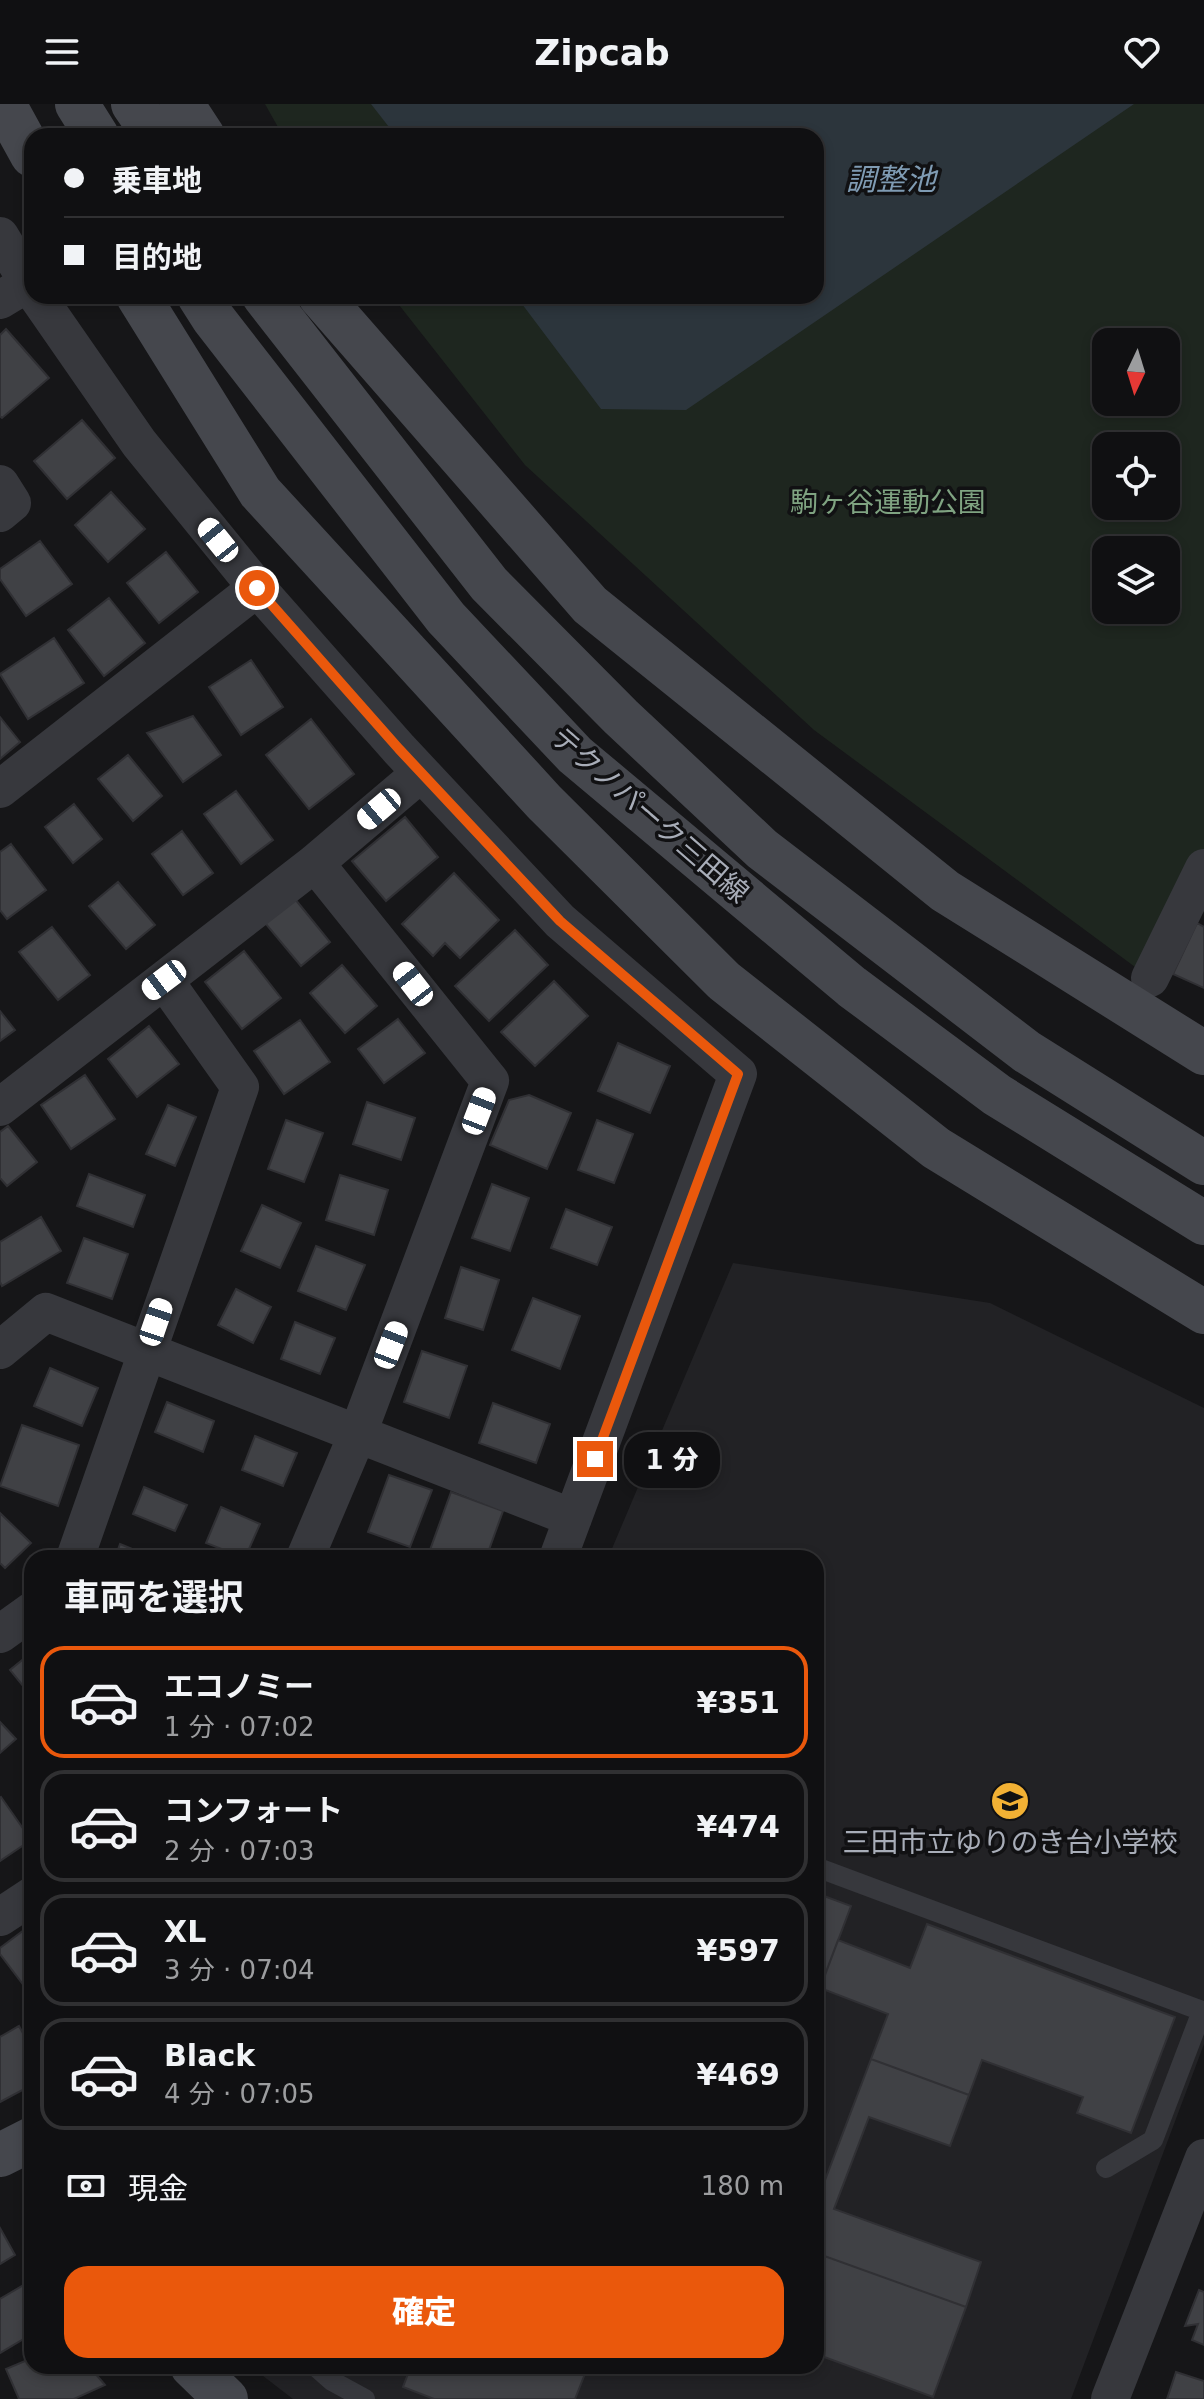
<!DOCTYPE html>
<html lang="ja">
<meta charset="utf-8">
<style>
body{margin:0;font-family:"DejaVu Sans","Noto Sans JP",sans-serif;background:#1e1e20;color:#f1f3f6;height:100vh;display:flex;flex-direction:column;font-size:30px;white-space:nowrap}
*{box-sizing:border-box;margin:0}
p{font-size:26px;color:#9c9d9f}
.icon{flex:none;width:44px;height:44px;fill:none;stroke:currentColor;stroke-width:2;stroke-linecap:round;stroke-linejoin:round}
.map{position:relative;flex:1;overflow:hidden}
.details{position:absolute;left:24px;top:1446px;width:800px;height:824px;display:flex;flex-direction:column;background:#101012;border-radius:24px;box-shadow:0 4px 12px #0003,0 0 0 2px #303032}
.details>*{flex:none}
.top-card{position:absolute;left:24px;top:24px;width:800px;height:176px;border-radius:24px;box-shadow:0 4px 12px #0003,0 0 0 2px #303032;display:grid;align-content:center;height:176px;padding:0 40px;background:#101012}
.needle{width:52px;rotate:184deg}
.buttons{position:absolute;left:1092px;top:224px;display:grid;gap:16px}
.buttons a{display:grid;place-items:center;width:88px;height:88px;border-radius:16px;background:#101012;box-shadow:0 4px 12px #0003,0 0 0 2px #303032;font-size:40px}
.end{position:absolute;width:36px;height:36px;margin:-18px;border:10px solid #ea580c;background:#fff;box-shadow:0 0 0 4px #fff}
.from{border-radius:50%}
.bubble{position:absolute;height:56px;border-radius:24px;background:#101012;box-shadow:0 4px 12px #0003,0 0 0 2px #303032;font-size:26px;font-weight:800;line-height:56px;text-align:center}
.car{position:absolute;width:24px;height:48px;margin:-24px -12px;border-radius:10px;box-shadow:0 0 6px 2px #0007;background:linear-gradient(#fff 24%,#345 0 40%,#fff 0 76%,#345 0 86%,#fff 0)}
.top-card b{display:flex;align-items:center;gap:28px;height:76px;font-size:30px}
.top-card b+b{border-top:2px solid #303032}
.top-card i{width:20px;height:20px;background:#f1f3f6}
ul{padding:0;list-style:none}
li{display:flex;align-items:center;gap:24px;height:112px;margin:0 16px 12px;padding:0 24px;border:4px solid #303032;border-radius:24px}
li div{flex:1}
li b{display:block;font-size:30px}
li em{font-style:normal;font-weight:800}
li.active{border-color:#ea580c}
li>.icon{width:72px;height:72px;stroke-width:1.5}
h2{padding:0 40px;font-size:36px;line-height:96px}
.pay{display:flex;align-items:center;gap:20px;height:88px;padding:0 40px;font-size:30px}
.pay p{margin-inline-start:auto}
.cta{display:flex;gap:16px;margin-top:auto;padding:16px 40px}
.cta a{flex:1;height:92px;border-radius:24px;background:#ea580c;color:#fff;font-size:32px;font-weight:800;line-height:92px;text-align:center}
header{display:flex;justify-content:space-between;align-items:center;height:104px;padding:0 40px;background:#101012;font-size:36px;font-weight:800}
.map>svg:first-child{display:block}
.built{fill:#222225}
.green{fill:#1e261f;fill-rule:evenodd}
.water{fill:#2c353c}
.building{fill:#404145;stroke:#303034;stroke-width:2}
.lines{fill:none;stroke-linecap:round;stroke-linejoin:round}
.lane{stroke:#37383d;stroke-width:20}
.street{stroke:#37383d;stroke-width:38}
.secondary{stroke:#45474d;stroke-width:44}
.route{stroke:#ea580c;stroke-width:10}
.labels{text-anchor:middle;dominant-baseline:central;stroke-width:7;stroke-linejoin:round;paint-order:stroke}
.park-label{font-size:28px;fill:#7fa381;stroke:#111113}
.street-label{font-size:28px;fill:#a8adb8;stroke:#111113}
.poi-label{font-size:28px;fill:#a8adb8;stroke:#111113}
.water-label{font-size:30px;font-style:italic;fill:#7f9bb3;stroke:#111113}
</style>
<header><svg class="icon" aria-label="menu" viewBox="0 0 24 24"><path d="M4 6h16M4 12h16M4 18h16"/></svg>Zipcab<svg class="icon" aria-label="heart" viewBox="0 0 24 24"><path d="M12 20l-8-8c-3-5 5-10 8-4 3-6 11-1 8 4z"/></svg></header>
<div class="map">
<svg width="1204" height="2295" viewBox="0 0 1204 2295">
<rect width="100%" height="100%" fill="#161618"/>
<!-- built -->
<path class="built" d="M733,1159L990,1199L1204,1304V1940L1071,2295H293L250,2262H816V1454H608Z"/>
<!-- green -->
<path class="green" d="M265,0H1204V764L1150,874L814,626L525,361L392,192H816V32H283ZM1106,238H1166V298H1106ZM1106,342H1166V402H1106ZM1106,446H1166V506H1106Z"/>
<!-- water -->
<path class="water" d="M371,0H1134L686,306L601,305L516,192H816V32H396Z"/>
<!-- building -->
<path class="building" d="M6,225L49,274L2,314L0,312V231Z
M82,316L115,354L67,395L34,357Z
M111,388L145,425L108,458L75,421Z
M40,437L72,480L26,512L0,475V465Z
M166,448L198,488L159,519L127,479Z
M109,494L145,539L104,572L68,526Z
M54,534L84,579L28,615L0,570Z
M251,556L283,603L241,631L209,583Z
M193,612L221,651L183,678L147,629Z
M0,613L20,638L0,655Z
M311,615L354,670L309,705L266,651Z
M128,651L162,692L133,717L98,675Z
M236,687L273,736L241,760L204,710Z
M74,700L102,735L73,759L45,723Z
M405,713L438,753L386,797L352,757Z
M182,727L213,769L183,791L152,750Z
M11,740L46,786L7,815L0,806V748Z
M454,769L499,816L460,854L445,839L433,852L402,820Z
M118,778L155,821L126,845L89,802Z
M295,795L330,838L301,862L265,819Z
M1197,819L1204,823V884L1173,870Z
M52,823L90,871L58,896L19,848Z
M515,826L548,861L489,917L455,882Z
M244,847L281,894L242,925L205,878Z
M342,861L377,902L345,929L310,889Z
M554,877L588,912L535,962L501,928Z
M0,907L15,926L0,937Z
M398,915L425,949L384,979L358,945Z
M300,916L330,958L284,990L254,947Z
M149,922L179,960L137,993L108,955Z
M618,939L670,962L650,1009L598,987Z
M85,971L115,1015L71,1045L41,1001Z
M529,991L571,1009L547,1065L490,1041L509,996Z
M367,998L415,1014L401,1056L353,1040Z
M168,1001L196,1013L175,1062L146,1050Z
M286,1016L323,1029L304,1078L268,1065Z
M597,1016L633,1030L614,1079L578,1066Z
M8,1022L37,1058L7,1082L0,1074V1028Z
M89,1070L145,1091L133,1123L77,1102Z
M340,1071L388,1086L374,1131L326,1116Z
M492,1080L529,1094L510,1147L472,1134Z
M262,1101L301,1119L280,1164L241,1147Z
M566,1105L612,1123L597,1161L551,1144Z
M41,1113L61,1147L2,1182L0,1178V1138Z
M84,1134L128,1150L112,1195L67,1179Z
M316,1142L365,1161L346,1206L298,1187Z
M461,1163L499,1176L483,1226L445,1214Z
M236,1185L271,1203L253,1239L218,1221Z
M533,1194L580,1212L560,1265L512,1246Z
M295,1218L335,1234L320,1270L281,1255Z
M422,1247L467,1262L449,1314L404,1298Z
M50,1264L98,1284L82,1322L34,1302Z
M167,1298L214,1317L203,1348L155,1328Z
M493,1299L550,1320L536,1359L479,1339Z
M22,1321L79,1341L58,1402L0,1382Z
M255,1332L297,1349L283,1382L242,1366Z
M389,1371L432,1386L410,1443L368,1428Z
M144,1383L187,1401L175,1427L133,1410Z
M451,1388L503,1407L486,1454H453L430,1446Z
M221,1403L260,1420L245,1454L206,1439Z
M0,1409L31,1439L5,1464L0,1459Z
M120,1440L154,1454H115Z
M32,1548V1593L10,1566Z
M0,1618L16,1635L0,1649Z
M1,1693L31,1736L0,1757V1694Z
M816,1789L851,1802L816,1895Z
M32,1820V1890L31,1891L0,1850V1844Z
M927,1820L1175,1913L1131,2029L1077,2009L1083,1993L982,1956L969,1991L871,1955L888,1910L820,1884L838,1836L910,1864Z
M19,1922L32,1946V1981L0,1998V1933Z
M871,1955L969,1991L950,2042L869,2013L834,2105L981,2158L966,2203L816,2149V2100Z
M0,2124L15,2151L0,2160Z
M816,2149L966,2203L933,2293L816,2250Z
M32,2176V2230L0,2249V2195Z
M1199,2186L1204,2188V2241L1192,2236L1198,2220L1185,2222Z
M32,2254V2262H89L105,2281L74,2295H19L6,2265Z
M411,2262H588L575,2295H434L403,2283Z
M1176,2268L1204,2277V2295H1167Z"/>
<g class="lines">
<!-- lane -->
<path class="lane" d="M816,1763L1202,1907L1153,2036L1106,2064
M315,2262L332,2277L365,2295"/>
<!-- street -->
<path class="street" d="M0,132L32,185
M37,192L139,339L257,484L399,645L560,817L738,970L558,1454
M0,196L28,179
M0,380L12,399L0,409
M0,685L257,484
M1150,874L1204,764
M0,1003L315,759
M0,1246L46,1208L573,1414
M75,1454L240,983L164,876
M305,1454L358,1329L490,977L315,759L421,669
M0,1530L32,1507
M0,1813L32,1792
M1110,2295L1204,2054"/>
<!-- secondary -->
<path class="secondary" d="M4,0L32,51
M77,0L97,32
M133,0L155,32
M182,0L203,32
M138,192L260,388L544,698L724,877L936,1044L1204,1208
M199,192L213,214L446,514L575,651L852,883L997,991L1204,1119
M264,192L489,480L621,613L762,745L1027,948L1204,1059
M320,192L590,501L945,787L1204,949
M0,2051L32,2035
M192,2262L226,2295"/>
</g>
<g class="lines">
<!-- route -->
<path class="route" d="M257,484L399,645L560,817L738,970L595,1355"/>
</g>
<!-- icons -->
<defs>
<symbol id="school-disc" viewBox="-11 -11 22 22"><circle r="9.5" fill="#f2b134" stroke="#111113"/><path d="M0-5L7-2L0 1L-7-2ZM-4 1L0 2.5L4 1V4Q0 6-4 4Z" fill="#111"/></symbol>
</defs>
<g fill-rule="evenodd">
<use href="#school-disc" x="988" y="1675" width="44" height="44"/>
</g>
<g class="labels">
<!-- park labels -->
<g class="park-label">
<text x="888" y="398">駒ヶ谷運動公園</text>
</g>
<!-- street labels -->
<g class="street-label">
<text transform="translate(650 711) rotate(41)">テクノパーク三田線</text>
</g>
<!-- poi labels -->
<g class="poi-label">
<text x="1010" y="1738">三田市立ゆりのき台小学校</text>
</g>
<!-- water labels -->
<g class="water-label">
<text x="891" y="75">調整池</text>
</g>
</g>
</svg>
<div class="buttons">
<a><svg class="needle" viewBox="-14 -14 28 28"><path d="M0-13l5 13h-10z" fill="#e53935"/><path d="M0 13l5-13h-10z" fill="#9c9d9f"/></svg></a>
<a><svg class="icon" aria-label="locate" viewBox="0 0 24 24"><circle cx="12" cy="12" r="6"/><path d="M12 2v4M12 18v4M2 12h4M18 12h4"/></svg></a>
<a><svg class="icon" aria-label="layers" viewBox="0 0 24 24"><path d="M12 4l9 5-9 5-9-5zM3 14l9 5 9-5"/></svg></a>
</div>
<i class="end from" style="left:257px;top:484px"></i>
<i class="end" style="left:595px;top:1355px"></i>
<div class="bubble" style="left:624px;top:1328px;width:96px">1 分</div>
<i class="car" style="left:218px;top:436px;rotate:321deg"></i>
<i class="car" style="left:379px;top:705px;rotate:230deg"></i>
<i class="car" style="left:164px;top:876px;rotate:233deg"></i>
<i class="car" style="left:413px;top:880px;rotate:322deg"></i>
<i class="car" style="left:479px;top:1007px;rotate:21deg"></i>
<i class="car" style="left:156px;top:1218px;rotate:19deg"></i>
<i class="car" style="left:391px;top:1241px;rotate:21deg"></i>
<div class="top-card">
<b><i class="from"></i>乗車地</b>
<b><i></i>目的地</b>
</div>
<section class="details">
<h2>車両を選択</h2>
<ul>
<li class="active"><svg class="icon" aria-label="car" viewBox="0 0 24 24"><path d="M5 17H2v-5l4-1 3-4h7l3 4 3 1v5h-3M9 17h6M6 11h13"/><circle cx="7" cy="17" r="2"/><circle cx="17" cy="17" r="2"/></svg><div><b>エコノミー</b><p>1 分 · 07:02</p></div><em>¥351</em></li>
<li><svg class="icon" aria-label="car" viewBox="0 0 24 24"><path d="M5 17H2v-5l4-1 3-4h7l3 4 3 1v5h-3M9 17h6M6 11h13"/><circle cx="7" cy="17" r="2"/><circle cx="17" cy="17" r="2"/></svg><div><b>コンフォート</b><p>2 分 · 07:03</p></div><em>¥474</em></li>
<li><svg class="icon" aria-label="car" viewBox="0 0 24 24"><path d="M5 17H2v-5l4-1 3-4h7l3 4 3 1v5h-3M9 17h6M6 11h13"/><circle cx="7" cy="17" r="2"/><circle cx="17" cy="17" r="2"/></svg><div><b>XL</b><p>3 分 · 07:04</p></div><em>¥597</em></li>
<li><svg class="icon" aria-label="car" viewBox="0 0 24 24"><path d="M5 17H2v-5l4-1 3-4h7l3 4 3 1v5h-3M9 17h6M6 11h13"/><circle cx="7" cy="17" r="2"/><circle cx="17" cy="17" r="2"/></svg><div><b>Black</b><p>4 分 · 07:05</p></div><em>¥469</em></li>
</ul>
<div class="pay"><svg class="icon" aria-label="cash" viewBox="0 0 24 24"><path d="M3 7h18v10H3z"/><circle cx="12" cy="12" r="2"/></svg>現金<p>180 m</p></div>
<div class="cta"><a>確定</a></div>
</section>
</div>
